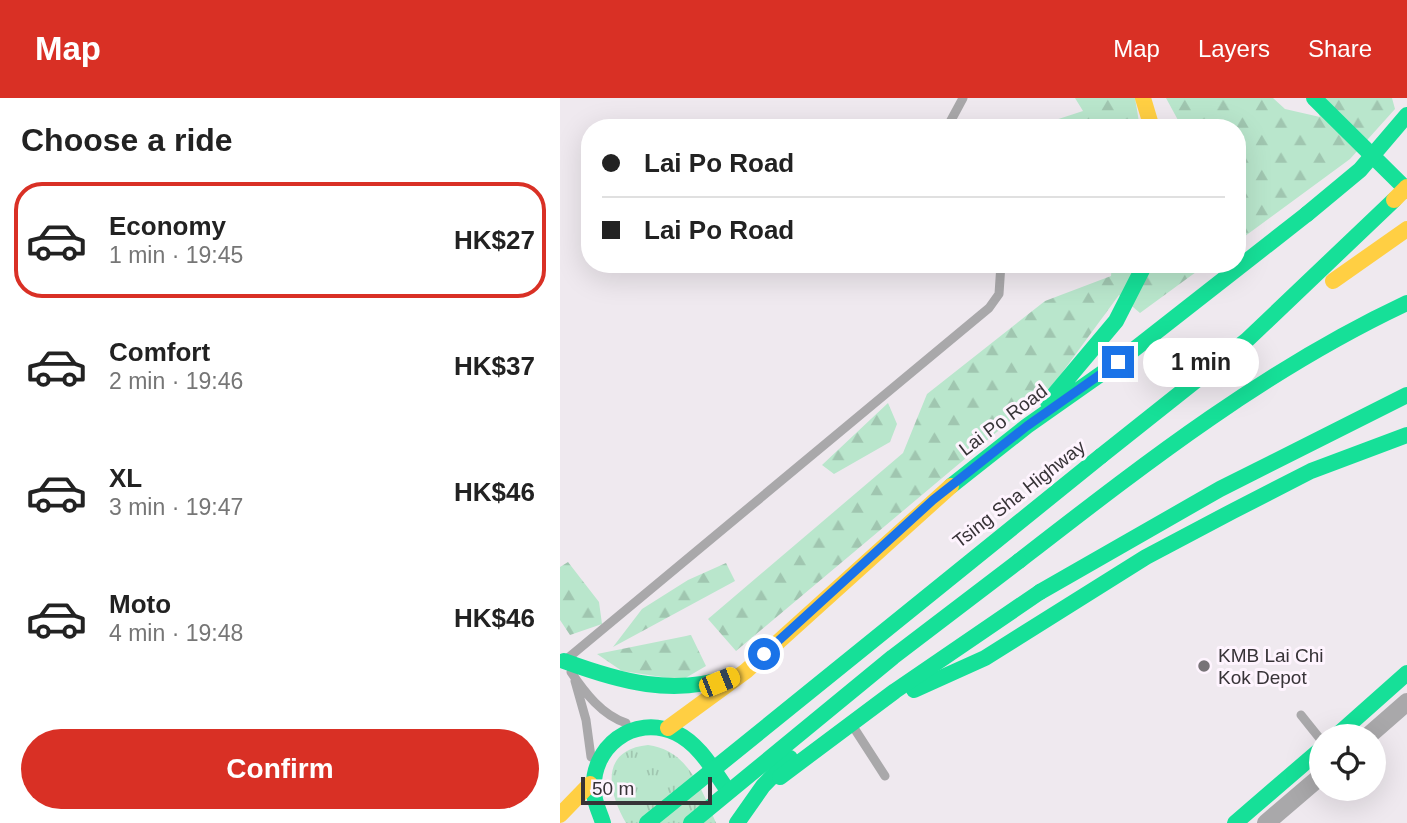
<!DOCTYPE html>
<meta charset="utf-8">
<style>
body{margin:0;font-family:Helvetica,sans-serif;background:#f2f2f2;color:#222;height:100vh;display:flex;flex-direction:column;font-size:26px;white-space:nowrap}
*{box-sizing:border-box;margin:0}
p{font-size:23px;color:#767676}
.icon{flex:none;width:38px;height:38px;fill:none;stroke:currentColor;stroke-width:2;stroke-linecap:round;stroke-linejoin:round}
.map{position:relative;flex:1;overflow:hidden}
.sheet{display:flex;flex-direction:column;background:#fff;width:560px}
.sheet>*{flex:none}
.top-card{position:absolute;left:21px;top:21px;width:665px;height:154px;border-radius:28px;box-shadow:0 7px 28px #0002;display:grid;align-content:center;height:154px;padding:0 21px;background:#fff}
.fabs{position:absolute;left:749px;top:626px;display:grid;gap:14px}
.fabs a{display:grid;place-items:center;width:77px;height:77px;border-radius:50%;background:#fff;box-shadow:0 7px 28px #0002;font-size:35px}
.scale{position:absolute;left:21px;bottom:18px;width:131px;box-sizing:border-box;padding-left:7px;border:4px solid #373337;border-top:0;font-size:19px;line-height:24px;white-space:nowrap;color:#373337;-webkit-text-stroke:5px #fef4fe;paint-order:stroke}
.end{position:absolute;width:32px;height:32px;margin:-16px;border:9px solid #1a73e8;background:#fff;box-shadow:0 0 0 4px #fff}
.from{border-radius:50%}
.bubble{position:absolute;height:49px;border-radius:24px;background:#fff;box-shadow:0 7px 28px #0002;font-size:23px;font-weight:700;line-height:49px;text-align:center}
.car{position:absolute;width:21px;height:42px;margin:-21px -10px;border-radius:9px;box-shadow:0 0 5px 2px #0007;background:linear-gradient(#f5c518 24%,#345 0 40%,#f5c518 0 76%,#345 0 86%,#f5c518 0)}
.top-card b{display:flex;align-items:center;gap:24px;height:66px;font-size:26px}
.top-card b+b{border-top:2px solid #e0e0e0}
.top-card i{width:18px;height:18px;background:#222}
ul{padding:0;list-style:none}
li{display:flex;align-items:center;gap:21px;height:116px;margin:0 14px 10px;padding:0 7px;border:4px solid transparent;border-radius:28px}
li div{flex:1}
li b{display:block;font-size:26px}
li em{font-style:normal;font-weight:700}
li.active{border-color:#d93025}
li>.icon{width:63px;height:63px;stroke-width:1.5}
h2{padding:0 21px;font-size:32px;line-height:84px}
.primary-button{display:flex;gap:14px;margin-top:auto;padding:14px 21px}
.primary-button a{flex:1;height:80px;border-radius:42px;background:#d93025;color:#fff;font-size:28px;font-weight:700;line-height:80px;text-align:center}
header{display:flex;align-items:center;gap:42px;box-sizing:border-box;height:98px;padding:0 35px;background:#d93025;color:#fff}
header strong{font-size:33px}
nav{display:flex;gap:38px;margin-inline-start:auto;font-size:24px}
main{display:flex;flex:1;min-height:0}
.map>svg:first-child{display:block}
.grass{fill:url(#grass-tufts)}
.forest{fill:url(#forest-firs)}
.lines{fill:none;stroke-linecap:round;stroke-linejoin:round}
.lane{stroke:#a9a8aa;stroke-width:9}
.street{stroke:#a9a8aa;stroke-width:18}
.fast{stroke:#16e098;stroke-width:16}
.slow{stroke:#ffcf43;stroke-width:16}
.fast-bridge{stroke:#16e098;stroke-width:16}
.slow-bridge{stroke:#ffcf43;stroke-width:16}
.route{stroke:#1a73e8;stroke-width:9}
.poi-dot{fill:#777377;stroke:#fef4fe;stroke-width:2.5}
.labels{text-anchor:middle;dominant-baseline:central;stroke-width:6;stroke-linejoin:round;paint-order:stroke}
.street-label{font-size:19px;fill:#373337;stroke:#fef4fe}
.poi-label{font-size:19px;fill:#373337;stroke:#fef4fe;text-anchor:start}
</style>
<header>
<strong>Map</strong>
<nav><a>Map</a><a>Layers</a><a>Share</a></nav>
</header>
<main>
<section class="sheet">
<h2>Choose a ride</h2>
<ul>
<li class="active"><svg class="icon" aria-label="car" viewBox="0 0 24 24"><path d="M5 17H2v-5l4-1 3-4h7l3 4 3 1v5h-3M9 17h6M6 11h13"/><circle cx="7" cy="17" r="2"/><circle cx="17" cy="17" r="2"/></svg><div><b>Economy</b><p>1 min · 19:45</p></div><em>HK$27</em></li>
<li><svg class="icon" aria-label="car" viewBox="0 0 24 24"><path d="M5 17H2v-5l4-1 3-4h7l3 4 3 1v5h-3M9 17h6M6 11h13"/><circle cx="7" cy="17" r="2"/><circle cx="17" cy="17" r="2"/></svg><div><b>Comfort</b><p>2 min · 19:46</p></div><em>HK$37</em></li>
<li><svg class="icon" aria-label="car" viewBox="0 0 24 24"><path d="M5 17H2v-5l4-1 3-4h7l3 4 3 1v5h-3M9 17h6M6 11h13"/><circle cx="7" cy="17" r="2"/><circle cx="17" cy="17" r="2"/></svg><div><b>XL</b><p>3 min · 19:47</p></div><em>HK$46</em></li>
<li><svg class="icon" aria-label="car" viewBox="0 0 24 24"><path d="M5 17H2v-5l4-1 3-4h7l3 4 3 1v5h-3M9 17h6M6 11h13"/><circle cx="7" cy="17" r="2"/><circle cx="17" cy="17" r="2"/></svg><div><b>Moto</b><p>4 min · 19:48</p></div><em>HK$46</em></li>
</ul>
<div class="primary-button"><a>Confirm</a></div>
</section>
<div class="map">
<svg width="847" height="725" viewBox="0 0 847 725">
<defs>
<pattern id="grass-tufts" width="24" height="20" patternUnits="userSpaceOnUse" patternTransform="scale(1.75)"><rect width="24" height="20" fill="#b9e6cc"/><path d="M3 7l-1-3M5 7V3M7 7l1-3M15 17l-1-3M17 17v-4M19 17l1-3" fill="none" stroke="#a0c6b0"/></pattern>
<pattern id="forest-firs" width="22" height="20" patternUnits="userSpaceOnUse" patternTransform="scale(1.75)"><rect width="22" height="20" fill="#b9e6cc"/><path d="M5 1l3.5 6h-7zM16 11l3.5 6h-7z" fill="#a0c6b0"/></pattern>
</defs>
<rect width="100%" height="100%" fill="#efe9ef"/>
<!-- grass -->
<path class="grass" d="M88,647C129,652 142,693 156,725H66C48,694 39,652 88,647Z"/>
<!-- forest -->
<path class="forest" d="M515,0H575L580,30H557L550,25L524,30L480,27L523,13Z
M606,0H713L725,11L760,19L752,0H832L835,11L790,61L677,144V30H619V24Z
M552,166H647L580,215L559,197L493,287L176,553L148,521L343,355L367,296L485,203L551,178Z
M328,305L337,326L330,344L274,376L262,367Z
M8,464L39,504L42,526L10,537L0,522V469Z
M166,465L175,483L53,549L82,511L128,482Z
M131,537L146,568L122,582L62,573L37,556Z"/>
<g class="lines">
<!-- lane -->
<path class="lane" d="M396,30L389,26L403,0
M8,560L429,210L439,196L441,166
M11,574C25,595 42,617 66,625
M15,583L26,622L31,659
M741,617L761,642
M294,630L325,678"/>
<!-- street -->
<path class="street" d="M807,639L847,604
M706,725L761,678"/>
<!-- fast -->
<path class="fast" d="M754,0L847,92
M488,304L556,223L585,166
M541,358L687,242L834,102
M391,388L467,328L558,264L747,116
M459,463C583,367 704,272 847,205
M480,494L660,391L847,297
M4,563C61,584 112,598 171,579
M354,592L425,560L586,459L673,413L751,373L847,337
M775,639L847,575
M43,725C40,715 34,704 34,694C30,650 73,615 116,635C139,646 152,670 166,690
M177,725L203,688L230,660
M675,725L761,651"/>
<!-- slow -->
<path class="slow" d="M583,0L592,30
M773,183L847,131
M108,630L186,573L391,388
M0,717L30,686"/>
<!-- fast-bridge -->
<path class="fast-bridge" d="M747,116L800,72L847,17
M220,679L335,593L480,494
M87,725L541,358
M131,725L333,559L459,463"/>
<!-- slow-bridge -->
<path class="slow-bridge" d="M834,102L847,89"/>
</g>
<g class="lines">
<!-- route -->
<path class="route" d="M204,556L373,402L467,328L558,264"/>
</g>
<!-- markers -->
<circle class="poi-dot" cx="644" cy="568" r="7"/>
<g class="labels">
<!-- street labels -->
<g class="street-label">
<text transform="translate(443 322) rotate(-37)">Lai Po Road</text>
<text transform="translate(459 396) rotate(-38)">Tsing Sha Highway</text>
</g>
<!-- poi labels -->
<g class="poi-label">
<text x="658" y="557">KMB Lai Chi<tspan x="658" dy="22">Kok Depot</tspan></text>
</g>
</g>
</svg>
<div class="fabs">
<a><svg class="icon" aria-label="locate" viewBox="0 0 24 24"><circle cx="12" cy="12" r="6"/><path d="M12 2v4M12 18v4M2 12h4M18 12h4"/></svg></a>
</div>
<div class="scale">50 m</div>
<i class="end from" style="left:204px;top:556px"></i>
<i class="end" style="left:558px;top:264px"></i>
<div class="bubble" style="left:583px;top:240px;width:116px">1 min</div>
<i class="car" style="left:159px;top:584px;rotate:68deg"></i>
<div class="top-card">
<b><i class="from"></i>Lai Po Road</b>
<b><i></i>Lai Po Road</b>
</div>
</div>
</main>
